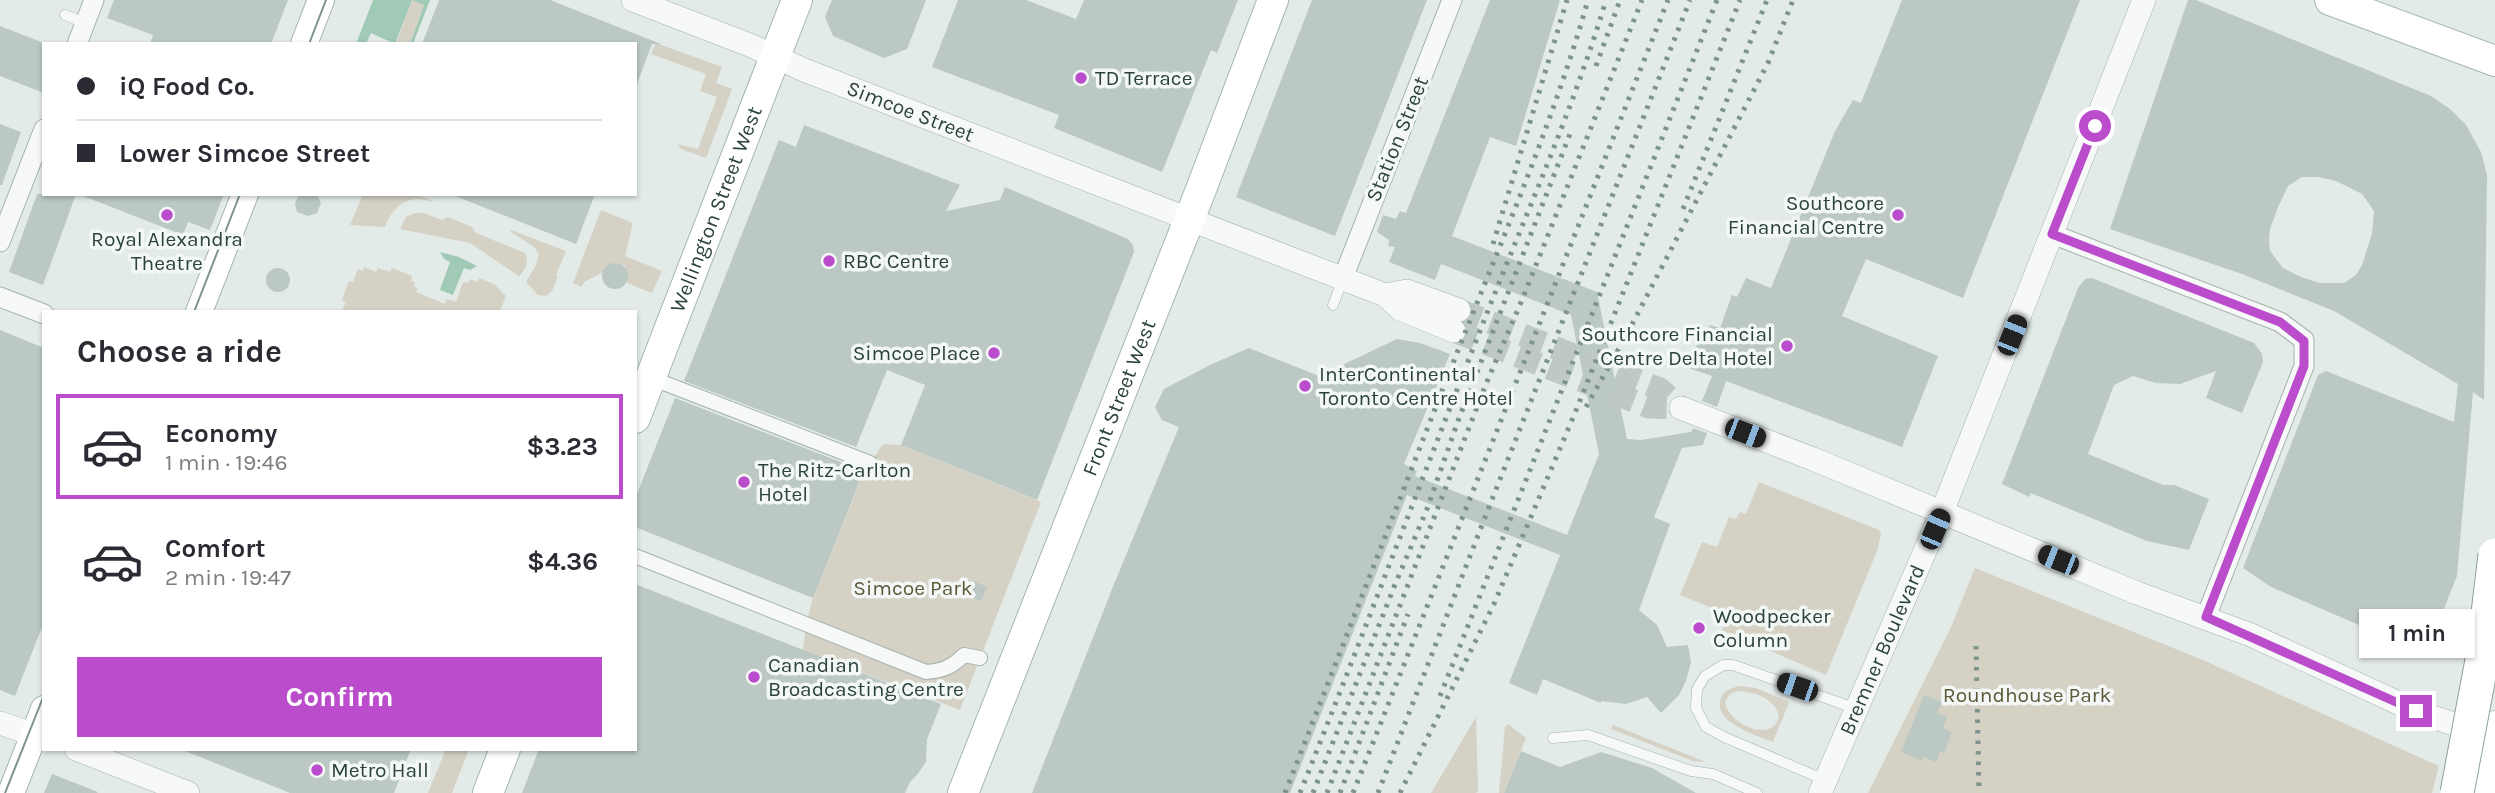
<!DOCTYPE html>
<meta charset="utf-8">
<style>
body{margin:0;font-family:Karla,sans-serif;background:#f2f2f3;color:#2b2b33;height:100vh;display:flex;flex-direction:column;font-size:26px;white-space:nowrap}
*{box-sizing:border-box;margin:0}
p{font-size:23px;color:#7c7c81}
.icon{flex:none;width:38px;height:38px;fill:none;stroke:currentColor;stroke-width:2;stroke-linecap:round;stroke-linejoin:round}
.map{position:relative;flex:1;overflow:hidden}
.side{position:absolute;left:42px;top:310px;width:595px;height:441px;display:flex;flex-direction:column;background:#fff;border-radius:0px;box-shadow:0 2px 5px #0004}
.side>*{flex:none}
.top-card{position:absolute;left:42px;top:42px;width:595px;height:154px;border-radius:0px;box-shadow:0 2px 5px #0004;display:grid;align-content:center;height:154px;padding:0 35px;background:#fff}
.end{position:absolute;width:32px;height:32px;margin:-16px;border:9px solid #bb4dcc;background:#fff;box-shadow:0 0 0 4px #fff}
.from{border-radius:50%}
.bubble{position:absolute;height:49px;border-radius:0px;background:#fff;box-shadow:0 2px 5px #0004;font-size:23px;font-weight:700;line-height:49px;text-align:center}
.car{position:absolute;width:21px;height:42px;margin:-21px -10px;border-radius:9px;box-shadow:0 0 5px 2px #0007;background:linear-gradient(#222 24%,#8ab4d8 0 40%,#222 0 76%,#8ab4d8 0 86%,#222 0)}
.top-card b{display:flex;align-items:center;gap:24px;height:66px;font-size:26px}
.top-card b+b{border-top:2px solid #e1e1e2}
.top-card i{width:18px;height:18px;background:#2b2b33}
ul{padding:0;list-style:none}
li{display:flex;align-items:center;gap:21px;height:105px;margin:0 14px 10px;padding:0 21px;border:4px solid transparent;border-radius:0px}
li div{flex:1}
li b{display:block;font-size:26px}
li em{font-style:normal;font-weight:700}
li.active{border-color:#bb4dcc}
li>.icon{width:63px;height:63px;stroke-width:1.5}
h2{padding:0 35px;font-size:32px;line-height:84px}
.button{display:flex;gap:14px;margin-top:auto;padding:14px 35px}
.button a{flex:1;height:80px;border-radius:0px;background:#bb4dcc;color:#fff;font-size:28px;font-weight:700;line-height:80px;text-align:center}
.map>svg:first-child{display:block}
.green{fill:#d5d1c5;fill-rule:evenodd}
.water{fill:#a0cab6}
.building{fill:#bbc8c3;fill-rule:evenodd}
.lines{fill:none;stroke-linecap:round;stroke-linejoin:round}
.tertiary-tunnel{stroke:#bec9c5;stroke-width:23;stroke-dasharray:23 11;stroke-linecap:butt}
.service-casing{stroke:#a4b2ad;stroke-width:11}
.pedestrian-casing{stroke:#a4b2ad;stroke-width:16}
.minor-casing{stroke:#a4b2ad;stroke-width:21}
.tertiary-casing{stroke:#a4b2ad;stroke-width:24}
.secondary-casing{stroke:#a4b2ad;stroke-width:28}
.primary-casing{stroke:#a3b7af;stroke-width:32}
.trunk-casing{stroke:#8ba199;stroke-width:33}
.motorway-casing{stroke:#8ba199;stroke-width:35}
.service{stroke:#f6f9f8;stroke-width:10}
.pedestrian{stroke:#f6f9f8;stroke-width:14}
.minor{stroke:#f6f9f8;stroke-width:19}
.tertiary{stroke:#f6f9f8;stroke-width:23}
.secondary{stroke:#fff;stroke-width:26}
.primary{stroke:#fff;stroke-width:30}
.trunk{stroke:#fff;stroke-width:32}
.motorway{stroke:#fff;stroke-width:33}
.tram{stroke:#7d948c;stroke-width:2}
.rail{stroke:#7d948c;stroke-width:5;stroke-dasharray:3.5 7;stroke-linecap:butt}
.motorway-bridge-casing{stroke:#8ba199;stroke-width:35;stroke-linecap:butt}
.motorway-bridge{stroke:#fff;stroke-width:33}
.route{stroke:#bb4dcc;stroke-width:9}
.poi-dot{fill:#bb4dcc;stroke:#f3f8f6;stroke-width:2.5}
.labels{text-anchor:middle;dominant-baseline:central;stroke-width:7;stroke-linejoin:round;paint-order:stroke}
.poi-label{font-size:21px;fill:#2b433b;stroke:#f3f8f6;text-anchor:start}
.street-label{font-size:21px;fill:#2b433b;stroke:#f3f8f6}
.park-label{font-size:21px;fill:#5e5839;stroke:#f3f8f6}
</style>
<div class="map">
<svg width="2495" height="793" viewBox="0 0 2495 793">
<rect width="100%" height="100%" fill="#e3ebe8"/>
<!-- green -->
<path class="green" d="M412,0L424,5L410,44H396Z
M656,43L722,67L716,83L732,89L706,158L681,149L677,144L698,149L717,97L700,91L706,74L651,54Z
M363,194H415L434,201C428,201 423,199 417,199C400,200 390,213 385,227L350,225Z
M601,210L633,223L625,256L662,271L652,293L625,282L628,275L625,266L614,263L605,268L603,272L584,282L582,287L573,283Z
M415,213H424L442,220L448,217L472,227L476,233L525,253C529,262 526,269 519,276L470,243L400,229L406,217Z
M511,230L566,251L556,275L558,276L552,291L546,296L538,295L526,282L536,265L539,254L534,247L511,232Z
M364,267L376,272L378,268L390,272L392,268L412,276L411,281L415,282L414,286L418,288L416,292L445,304L447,299L456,302L463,282L468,283L470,279L478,282L479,278L494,284L506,296L500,311H342L346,302L342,300L349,281L353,282L358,269L363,271Z
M883,444L901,445L1041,502L960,710L803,650L806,624L813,598L865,470Z
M1759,482L1879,530L1881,534L1877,551L1826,675L1722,630L1728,618L1724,613L1680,595L1702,542L1717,547L1729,517L1736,519L1740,512L1746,514Z
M1975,568L2203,660L2439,766L2432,793H1868L1951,627Z
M1740,686L1756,688L1789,702L1773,742C1758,736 1711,722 1721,698C1724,690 1732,688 1740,686ZM1737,691C1754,692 1774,697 1779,716C1774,744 1728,725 1725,702L1730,694Z
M1476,717L1478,790L1476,793H1431Z
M1508,724L1526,738L1504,793H1499L1505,727Z
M1613,725L1706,762L1693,761L1611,729Z
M446,749H469L452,793H428Z"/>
<!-- water -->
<path class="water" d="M373,0H430L413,44H410L424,5L412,0L395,44L371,33L366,44H356Z
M440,252L459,257L477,266L470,270L464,268L453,295L440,290L450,262L444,259Z"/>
<!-- building -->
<path class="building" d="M114,0H288L271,44H150L153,35L107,18Z
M439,0H550L661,44H652L637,84L635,44H422Z
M832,0H926L907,49L884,58L833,36L825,17Z
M958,0H1026L1076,19L1084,0H1238L1217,53L1211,50L1162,172L1054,128L1059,115L932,67Z
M1312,0H1427L1335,236L1236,197Z
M1490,0H1560L1516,146L1490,137L1452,236L1597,292L1627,439L1641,440L1691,432L1693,428L1707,433L1703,445L1682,448L1654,517L1670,524L1639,610L1657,625L1667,647L1688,645L1691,662L1686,681L1679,695L1661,713L1647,697L1626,704L1601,701V703L1543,679L1537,695L1509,683L1560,555L1407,495L1290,793H1032L1114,584L1179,427L1162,420L1155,407L1164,389L1212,364L1249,348L1319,376L1397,339L1420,343L1450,354L1404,464L1417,471L1415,476L1567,535L1599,454L1571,315L1441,264L1435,280L1389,262L1395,247L1388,246L1389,240L1377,232L1383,215L1396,219L1400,211L1406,213Z
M1902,0H2080L1963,298L1866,259L1842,316L1938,356L1902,447L1726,381L1717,407L1702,401L1712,376L1683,366L1710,325L1720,328L1732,295L1737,297L1746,278L1771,288L1835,131L1853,100L1861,103Z
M2188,0H2196L2431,96L2450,109L2466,125L2481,152L2487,175L2484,400L2473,392L2457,576L2426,654L2271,587L2243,568L2318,375L2326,371L2454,422L2458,384L2334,311L2242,274L2110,229ZM2302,177H2318L2336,181L2362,194L2374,211L2372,234L2362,265L2356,275L2344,283H2320L2301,277L2283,268L2270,251L2269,240L2270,229L2278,207L2288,186Z
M0,26L44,43V93L0,76Z
M0,124L21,132L2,185H0Z
M804,125L960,185L946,211L1000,200L1005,187L1128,239L1133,245L1134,252L1037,500L901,445L925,385L887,370L856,447L684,381L779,140L796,147Z
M37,194H76L43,285L9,272Z
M78,194H224L210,230L188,222L183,235Z
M299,194H317L321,203L317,213L308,216L297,212L295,204Z
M450,194H595L576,244Z
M602 276a13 13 0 1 1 26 0a13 13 0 1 1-26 0Z
M266 280a12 12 0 1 1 24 0a12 12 0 1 1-24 0Z
M2092,278L2254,343L2262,354L2263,362L2242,413L2206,398L2216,371L2180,384L2156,383L2133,376L2114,385L2088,454L2163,485H2174L2209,499L2189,550L2147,541L2031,493L2029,497L2002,484L2078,288L2085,279Z
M0,330L44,348V622L15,696L0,690Z
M675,398L864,471L813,598L635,527V499Z
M971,580L987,587L981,601L965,595Z
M635,584L941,704L927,739L926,762L917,775L910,782L905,793H522L539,749H635Z
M1924,695L1942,702L1937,713L1947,717L1943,728L1952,732L1944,753L1940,751L1936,762L1923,757L1922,761L1901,752Z
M180,749H411L394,793H290Z
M1521,751L1560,767L1601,752L1652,768L1696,793H1504Z
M52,774L98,792L97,793H44Z"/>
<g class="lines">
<!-- tertiary-tunnel -->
<path class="tertiary-tunnel" d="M1459,310L1660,389L1681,408
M1454,331L1649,407L1681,408"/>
<defs>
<path id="service" d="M65,15L85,23
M1333,305L1343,279
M1553,738L1588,735L1691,771L1713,774L1757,793
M1825,780L1724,737L1706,727L1696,708L1697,689L1705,676L1723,665H1733L1857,709"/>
<path id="pedestrian" d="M651,378L870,463
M635,556L926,672C942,671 952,667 964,655L980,658"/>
<path id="minor" d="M77,44L94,0
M2052,234L2280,322L2304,340V366L2206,617
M0,242L44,129
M1343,278L1452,0
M0,297L44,314"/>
<g id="tertiary">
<path id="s1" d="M633,0L752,46L804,70L1385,295L1400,309L1454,331"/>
<path d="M1385,295L1407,291L1459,310"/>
<path d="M1681,408L1813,459L2137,593L2251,635L2420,713L2482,733"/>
<path d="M0,723L44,738"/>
<path d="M76,749L188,793"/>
<path id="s2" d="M1820,793L1942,512L2144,0"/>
</g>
<path id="secondary" d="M304,44L321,0
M199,312L245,194
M11,793L44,709"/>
<g id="primary">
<path d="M2330,0L2495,61"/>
<path id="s3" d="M635,418L797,0"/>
<path d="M488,793L505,749"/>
<path id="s4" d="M963,793L1200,192L1273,0"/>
</g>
<path id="trunk" d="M2477,793L2495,727"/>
<path id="motorway" d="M2489,793L2495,768"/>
</defs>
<!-- service casing -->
<use href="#service" class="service-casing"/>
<!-- pedestrian casing -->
<use href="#pedestrian" class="pedestrian-casing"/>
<!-- minor casing -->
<use href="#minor" class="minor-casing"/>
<!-- tertiary casing -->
<use href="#tertiary" class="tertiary-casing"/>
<!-- secondary casing -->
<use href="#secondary" class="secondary-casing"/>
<!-- primary casing -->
<use href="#primary" class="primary-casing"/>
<!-- trunk casing -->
<use href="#trunk" class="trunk-casing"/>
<!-- motorway casing -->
<use href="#motorway" class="motorway-casing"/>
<!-- service -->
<use href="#service" class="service"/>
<!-- pedestrian -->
<use href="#pedestrian" class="pedestrian"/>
<!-- minor -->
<use href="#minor" class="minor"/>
<!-- tertiary -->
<use href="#tertiary" class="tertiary"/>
<!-- secondary -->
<use href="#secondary" class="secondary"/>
<!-- primary -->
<use href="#primary" class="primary"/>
<!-- trunk -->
<use href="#trunk" class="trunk"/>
<!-- motorway -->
<use href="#motorway" class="motorway"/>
<!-- tram -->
<path class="tram" d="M309,44L326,0
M194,312L240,194
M5,793L44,695"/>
<!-- rail -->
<path class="rail" d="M1596,66L1620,0
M1683,209L1767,0
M1493,244L1567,0
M1586,407L1626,336L1768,63L1793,0
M1976,646L1979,793
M1440,696L1717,0
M1285,793C1342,648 1398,503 1455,358C1502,239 1553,123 1588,0
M1300,793C1364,633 1424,473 1487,313C1528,209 1574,107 1606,0
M1313,793L1394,587L1427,509L1458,421L1570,134
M1327,793L1486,384L1522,300L1642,0
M1340,793L1408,614
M1353,793L1668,0
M1378,793L1491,502L1690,0
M1400,793L1494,604L1575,413L1740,0"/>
<defs>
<path id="motorway-bridge" d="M2457,793L2483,655L2495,555"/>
</defs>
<!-- motorway-bridge casing -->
<use href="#motorway-bridge" class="motorway-bridge-casing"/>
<!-- motorway-bridge -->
<use href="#motorway-bridge" class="motorway-bridge"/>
</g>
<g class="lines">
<!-- route -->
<path class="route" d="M2095,126L2052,234L2280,322L2304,341V366L2206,617L2416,711"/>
</g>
<!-- markers -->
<g class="poi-dot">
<circle cx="1081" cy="78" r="7"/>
<circle cx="167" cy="215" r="7"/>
<circle cx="1898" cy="215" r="7"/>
<circle cx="829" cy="261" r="7"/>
<circle cx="1787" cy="346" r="7"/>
<circle cx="994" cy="353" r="7"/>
<circle cx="1305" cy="386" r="7"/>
<circle cx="744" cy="482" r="7"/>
<circle cx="1699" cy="628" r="7"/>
<circle cx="754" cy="677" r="7"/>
<circle cx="317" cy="770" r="7"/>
</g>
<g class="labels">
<!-- poi labels -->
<g class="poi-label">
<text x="1095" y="78">TD Terrace</text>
<text x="1884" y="203" text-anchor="end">Southcore<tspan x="1884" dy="24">Financial Centre</tspan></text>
<text x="167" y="239" text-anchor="middle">Royal Alexandra<tspan x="167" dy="24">Theatre</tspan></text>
<text x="843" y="261">RBC Centre</text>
<text x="1773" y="334" text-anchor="end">Southcore Financial<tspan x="1773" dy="24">Centre Delta Hotel</tspan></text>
<text x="980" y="353" text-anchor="end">Simcoe Place</text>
<text x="1319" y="374">InterContinental<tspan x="1319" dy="24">Toronto Centre Hotel</tspan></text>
<text x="758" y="470">The Ritz-Carlton<tspan x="758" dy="24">Hotel</tspan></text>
<text x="1713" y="616">Woodpecker<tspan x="1713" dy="24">Column</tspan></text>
<text x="768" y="665">Canadian<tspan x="768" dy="24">Broadcasting Centre</tspan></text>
<text x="331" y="770">Metro Hall</text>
</g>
<!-- street labels -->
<g class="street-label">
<text stroke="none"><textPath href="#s1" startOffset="299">Simcoe Street</textPath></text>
<text transform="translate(1397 139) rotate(-68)">Station Street</text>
<text stroke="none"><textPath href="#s3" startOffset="224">Wellington Street West</textPath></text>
<text stroke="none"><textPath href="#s4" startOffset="425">Front Street West</textPath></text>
<text stroke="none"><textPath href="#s2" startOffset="156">Bremner Boulevard</textPath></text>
</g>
<!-- park labels -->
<g class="park-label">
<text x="913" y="588">Simcoe Park</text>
<text x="2027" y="695">Roundhouse Park</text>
</g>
</g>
</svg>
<i class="end from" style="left:2095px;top:126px"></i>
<i class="end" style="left:2416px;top:711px"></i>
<div class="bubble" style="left:2359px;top:609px;width:116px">1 min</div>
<i class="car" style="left:2012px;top:335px;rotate:22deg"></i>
<i class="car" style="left:1745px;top:433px;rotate:111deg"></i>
<i class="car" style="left:1935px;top:529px;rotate:23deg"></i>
<i class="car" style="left:2058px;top:560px;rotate:292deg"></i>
<i class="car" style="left:1797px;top:687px;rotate:289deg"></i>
<div class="top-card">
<b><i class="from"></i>iQ Food Co.</b>
<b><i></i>Lower Simcoe Street</b>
</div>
<section class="side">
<h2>Choose a ride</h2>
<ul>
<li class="active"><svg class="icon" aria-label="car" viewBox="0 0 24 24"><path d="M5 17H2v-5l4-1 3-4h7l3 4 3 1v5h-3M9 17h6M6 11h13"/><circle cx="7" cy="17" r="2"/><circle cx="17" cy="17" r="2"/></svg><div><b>Economy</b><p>1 min · 19:46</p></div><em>$3.23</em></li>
<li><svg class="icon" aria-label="car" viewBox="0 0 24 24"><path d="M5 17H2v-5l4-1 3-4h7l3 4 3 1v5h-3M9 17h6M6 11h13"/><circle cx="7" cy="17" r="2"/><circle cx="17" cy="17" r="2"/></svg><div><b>Comfort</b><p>2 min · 19:47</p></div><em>$4.36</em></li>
</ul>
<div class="button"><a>Confirm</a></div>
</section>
</div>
